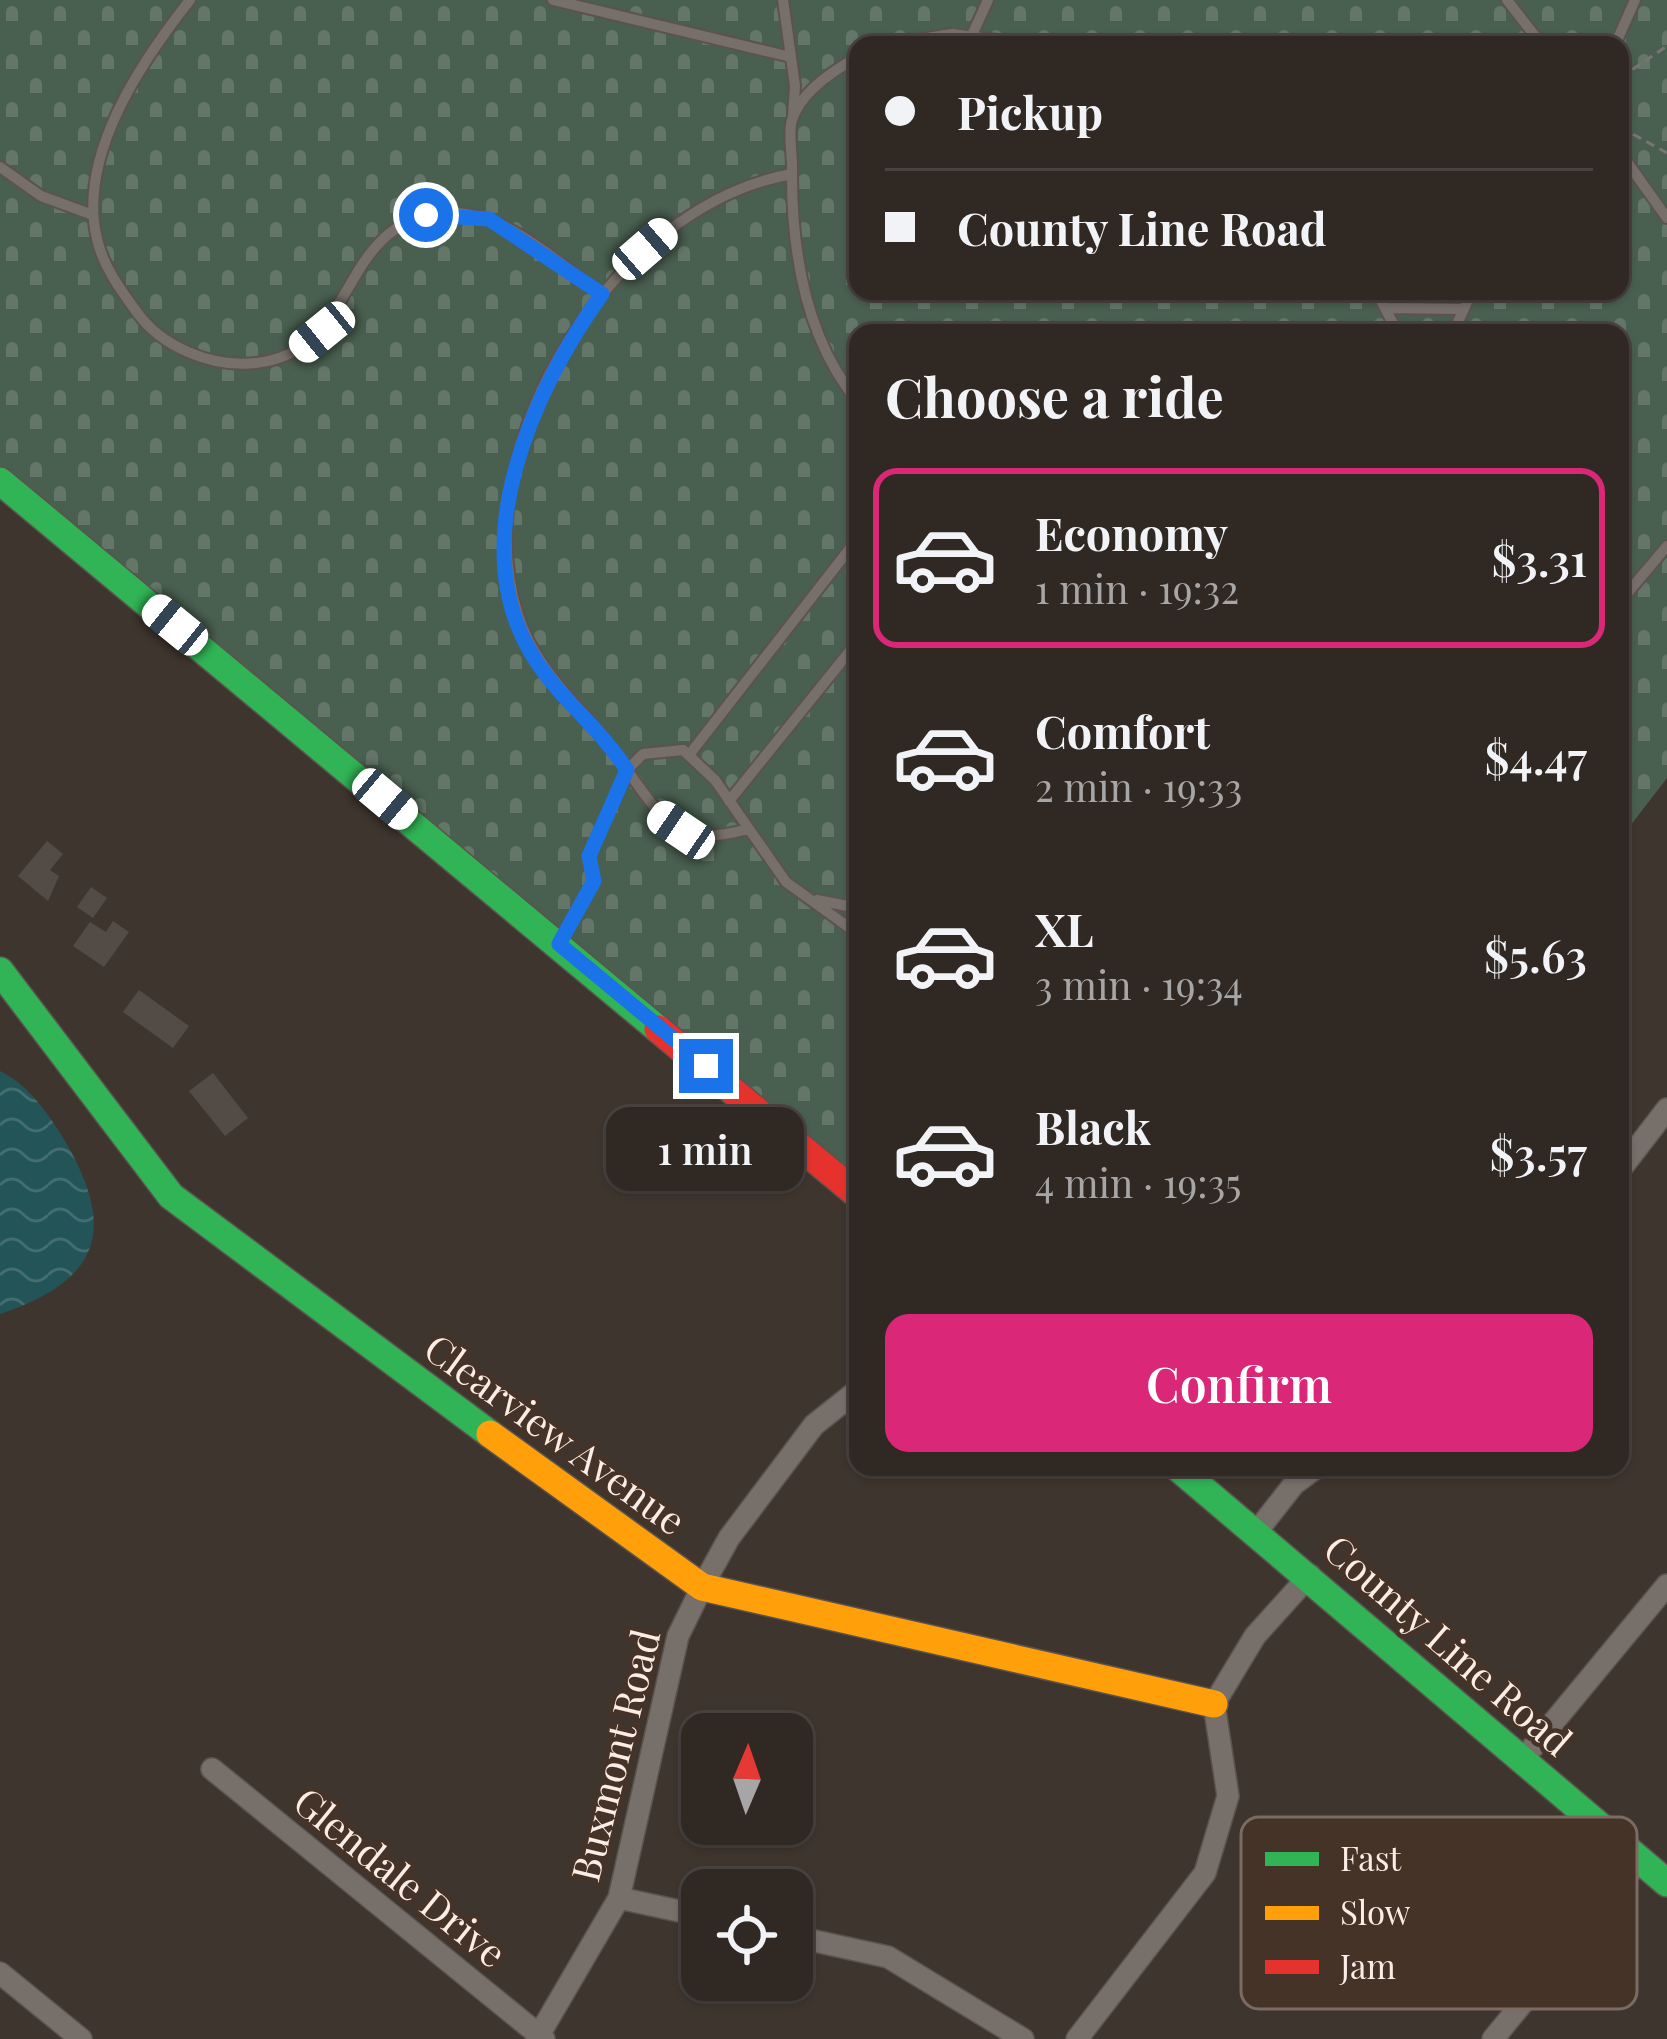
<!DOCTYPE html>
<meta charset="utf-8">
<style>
body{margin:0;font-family:"Playfair Display",serif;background:#3b3430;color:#f1f3f6;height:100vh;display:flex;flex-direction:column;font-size:45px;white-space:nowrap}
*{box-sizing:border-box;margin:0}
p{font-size:39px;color:#a7a6a6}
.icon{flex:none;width:66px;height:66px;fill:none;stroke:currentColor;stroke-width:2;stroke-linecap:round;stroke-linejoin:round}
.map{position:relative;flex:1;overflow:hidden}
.panel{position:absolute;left:849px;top:324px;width:780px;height:1152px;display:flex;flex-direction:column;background:#2f2823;border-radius:24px;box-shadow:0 3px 9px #0004,0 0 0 3px #4a4441}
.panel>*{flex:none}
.banner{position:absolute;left:849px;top:36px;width:780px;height:264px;border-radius:24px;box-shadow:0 3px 9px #0004,0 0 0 3px #4a4441;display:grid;align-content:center;height:264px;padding:0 36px;background:#2f2823}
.needle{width:78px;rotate:2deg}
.buttons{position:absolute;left:681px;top:1713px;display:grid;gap:24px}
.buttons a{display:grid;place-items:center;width:132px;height:132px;border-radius:24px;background:#2f2823;box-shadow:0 3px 9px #0004,0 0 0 3px #4a4441;font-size:60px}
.end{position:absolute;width:54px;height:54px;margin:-27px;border:15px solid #1a73e8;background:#fff;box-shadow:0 0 0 6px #fff}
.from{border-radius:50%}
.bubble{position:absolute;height:84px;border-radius:24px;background:#2f2823;box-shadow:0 3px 9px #0004,0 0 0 3px #4a4441;font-size:39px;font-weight:600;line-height:84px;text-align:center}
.car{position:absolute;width:36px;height:72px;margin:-36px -18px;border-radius:15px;box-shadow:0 0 9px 3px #0007;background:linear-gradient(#fff 24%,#345 0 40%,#fff 0 76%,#345 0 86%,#fff 0)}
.banner b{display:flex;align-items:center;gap:42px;height:114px;font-size:45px}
.banner b+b{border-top:3px solid #4a4441}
.banner i{width:30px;height:30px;background:#f1f3f6}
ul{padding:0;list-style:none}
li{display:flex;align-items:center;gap:36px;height:180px;margin:0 24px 18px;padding:0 12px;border:6px solid transparent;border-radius:24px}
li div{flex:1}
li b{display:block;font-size:45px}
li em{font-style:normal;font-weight:600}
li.active{border-color:#db2777}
li>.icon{width:108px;height:108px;stroke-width:1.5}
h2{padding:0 36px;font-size:54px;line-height:144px}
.cta{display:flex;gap:24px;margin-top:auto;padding:24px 36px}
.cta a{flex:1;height:138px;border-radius:24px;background:#db2777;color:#fff;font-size:48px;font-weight:600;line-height:138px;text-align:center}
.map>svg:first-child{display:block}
.cemetery{fill:url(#cemetery-stones);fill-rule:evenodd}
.water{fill:url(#water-waves)}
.building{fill:#534b45}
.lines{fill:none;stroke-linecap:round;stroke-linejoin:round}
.lane-casing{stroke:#5c534e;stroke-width:14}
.street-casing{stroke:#5c534e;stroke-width:24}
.fast-casing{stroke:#5c534e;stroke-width:30}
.slow-casing{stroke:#5c534e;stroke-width:30}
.jam-casing{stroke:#5c534e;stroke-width:30}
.path{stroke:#7b7470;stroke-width:3;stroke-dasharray:9 6;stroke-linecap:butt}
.lane{stroke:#776f6a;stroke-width:10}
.street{stroke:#776f6a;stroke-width:21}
.fast{stroke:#30b455;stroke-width:27}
.slow{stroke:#ff9f0a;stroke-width:27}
.jam{stroke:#e5322d;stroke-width:27}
.route{stroke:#1a73e8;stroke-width:15}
.labels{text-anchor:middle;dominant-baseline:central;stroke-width:9;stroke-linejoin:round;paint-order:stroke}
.street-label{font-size:39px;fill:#faede6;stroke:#463328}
.key{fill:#463328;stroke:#7c6b61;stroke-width:3}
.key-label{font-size:33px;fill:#faede6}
</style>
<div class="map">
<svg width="1667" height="2039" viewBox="0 0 1667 2039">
<defs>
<pattern id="cemetery-stones" width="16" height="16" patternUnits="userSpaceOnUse" patternTransform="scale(3)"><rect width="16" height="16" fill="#495f4f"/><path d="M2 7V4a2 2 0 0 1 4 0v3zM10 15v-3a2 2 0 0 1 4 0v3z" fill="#647668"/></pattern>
<pattern id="water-waves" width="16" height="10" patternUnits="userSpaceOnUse" patternTransform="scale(3)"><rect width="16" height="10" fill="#235457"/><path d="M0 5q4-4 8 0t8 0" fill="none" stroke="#446d6f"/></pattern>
</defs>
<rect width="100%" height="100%" fill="#3f352f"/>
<!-- cemetery -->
<path class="cemetery" d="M0,0H1667V778L1620,839V333H858V1200L0,482ZM858,45H1620V291H858Z"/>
<!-- water -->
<path class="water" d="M0,1071C31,1086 51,1118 68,1146C117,1234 97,1281 0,1314Z"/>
<!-- building -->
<path class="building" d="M47,841L63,854L50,870L59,876L48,901L18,876Z
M91,887L107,898L93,918L77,907Z
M113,921L129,932L104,967L73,946L90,922L106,932Z
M139,990L189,1026L173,1048L123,1012Z
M213,1073L248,1118L225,1136L189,1091Z"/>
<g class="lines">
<defs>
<path id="lane" d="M190,0C141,62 77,156 97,239C103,266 120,289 136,311C161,347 212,368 256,363C362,351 335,222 444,213C504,209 556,262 602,294
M553,0L791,57
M783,0L795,86L793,116
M1507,0L1542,45
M972,35L988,0
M884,45L952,34L1034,45
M1615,45L1635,0
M858,57C834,70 801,91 792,120C788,132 792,153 792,166C791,249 804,337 858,402
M1620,152L1667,218
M0,167L41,196L93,215
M1376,291L1398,333
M1386,308L1463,309
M1453,333L1472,291
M1620,602L1667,546
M689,755L858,538
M729,801L858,641
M748,829C678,848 666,824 627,770L643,754L683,750L715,780L786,882L858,934
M817,900L858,908
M561,941L594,881L589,856L627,770C593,716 537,677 518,615C463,442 616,205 792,174"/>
<path id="street" d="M1620,1170L1667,1109
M1258,1530L1294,1484L1317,1467
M1523,1759L1667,1585
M212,1769L544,2039
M619,1898L702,1916
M792,1936L888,1957L1023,2039
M0,1973L81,2039
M539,2035L619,1898L678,1636L702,1587L729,1538L814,1425L858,1390
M1077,2039L1205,1873L1228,1796L1214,1704L1255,1636L1310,1575
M1493,2039L1640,1860"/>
<path id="fast" d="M0,481L658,1029
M0,971L171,1196L490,1434
M1177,1467L1667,1883"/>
<path id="slow" d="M490,1434L702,1587L1214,1704"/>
<path id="jam" d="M658,1029L858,1195"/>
</defs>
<!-- lane casing -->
<use href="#lane" class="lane-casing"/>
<!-- street casing -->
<use href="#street" class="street-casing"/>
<!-- fast casing -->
<use href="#fast" class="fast-casing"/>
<!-- slow casing -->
<use href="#slow" class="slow-casing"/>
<!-- jam casing -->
<use href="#jam" class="jam-casing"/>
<!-- path -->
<path class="path" d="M1620,78L1667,46
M1620,127L1667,153"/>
<!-- lane -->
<use href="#lane" class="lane"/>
<!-- street -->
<use href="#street" class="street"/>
<!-- fast -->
<use href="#fast" class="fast"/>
<!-- slow -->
<use href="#slow" class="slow"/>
<!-- jam -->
<use href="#jam" class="jam"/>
</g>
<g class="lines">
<!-- route -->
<path class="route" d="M426,215L489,219L602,294C534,388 463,543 533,656C558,697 600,728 627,770L589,856L594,881L559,944L706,1066"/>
</g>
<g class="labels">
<!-- street labels -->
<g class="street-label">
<text transform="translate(556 1433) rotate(36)">Clearview Avenue</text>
<text transform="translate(1449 1644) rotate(41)">County Line Road</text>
<text transform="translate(614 1755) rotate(-76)">Buxmont Road</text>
<text transform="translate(401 1876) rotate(39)">Glendale Drive</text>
</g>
</g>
<!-- legend -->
<rect x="1241" y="1817" width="396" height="192" rx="18" class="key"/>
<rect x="1265" y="1852" width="54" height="14" fill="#30b455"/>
<rect x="1265" y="1906" width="54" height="14" fill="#ff9f0a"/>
<rect x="1265" y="1960" width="54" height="14" fill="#e5322d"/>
<g class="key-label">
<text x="1340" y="1871">Fast</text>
<text x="1340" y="1925">Slow</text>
<text x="1340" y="1979">Jam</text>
</g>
</svg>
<div class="buttons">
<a><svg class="needle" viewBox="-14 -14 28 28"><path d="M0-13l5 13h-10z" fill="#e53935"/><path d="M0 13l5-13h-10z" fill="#a7a6a6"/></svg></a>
<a><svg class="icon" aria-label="locate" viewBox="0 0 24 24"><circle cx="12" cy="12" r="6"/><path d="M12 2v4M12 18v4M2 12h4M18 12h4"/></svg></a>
</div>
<i class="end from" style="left:426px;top:215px"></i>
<i class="end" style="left:706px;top:1066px"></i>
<div class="bubble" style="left:606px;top:1107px;width:198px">1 min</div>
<i class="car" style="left:645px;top:249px;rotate:49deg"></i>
<i class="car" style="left:322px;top:332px;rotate:231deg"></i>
<i class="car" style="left:175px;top:625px;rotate:309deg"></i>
<i class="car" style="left:385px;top:799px;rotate:130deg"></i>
<i class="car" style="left:681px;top:830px;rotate:304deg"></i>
<div class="banner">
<b><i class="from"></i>Pickup</b>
<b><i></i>County Line Road</b>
</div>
<section class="panel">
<h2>Choose a ride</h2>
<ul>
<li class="active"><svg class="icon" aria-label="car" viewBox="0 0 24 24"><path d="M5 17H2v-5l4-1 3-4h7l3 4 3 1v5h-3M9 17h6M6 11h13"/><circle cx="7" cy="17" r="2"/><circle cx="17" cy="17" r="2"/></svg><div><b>Economy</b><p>1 min · 19:32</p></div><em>$3.31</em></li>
<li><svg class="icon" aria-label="car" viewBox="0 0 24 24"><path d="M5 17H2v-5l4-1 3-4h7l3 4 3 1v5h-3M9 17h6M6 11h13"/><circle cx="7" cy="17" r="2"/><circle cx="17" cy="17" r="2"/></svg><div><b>Comfort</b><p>2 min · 19:33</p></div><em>$4.47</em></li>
<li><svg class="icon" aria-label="car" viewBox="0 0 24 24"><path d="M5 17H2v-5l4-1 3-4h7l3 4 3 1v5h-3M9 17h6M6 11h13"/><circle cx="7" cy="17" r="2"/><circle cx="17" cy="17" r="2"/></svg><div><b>XL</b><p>3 min · 19:34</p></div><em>$5.63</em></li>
<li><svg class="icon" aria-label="car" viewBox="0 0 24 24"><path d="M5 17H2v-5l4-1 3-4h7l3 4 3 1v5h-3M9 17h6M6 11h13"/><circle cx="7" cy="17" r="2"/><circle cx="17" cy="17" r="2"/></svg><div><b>Black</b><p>4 min · 19:35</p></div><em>$3.57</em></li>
</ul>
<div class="cta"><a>Confirm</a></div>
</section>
</div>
